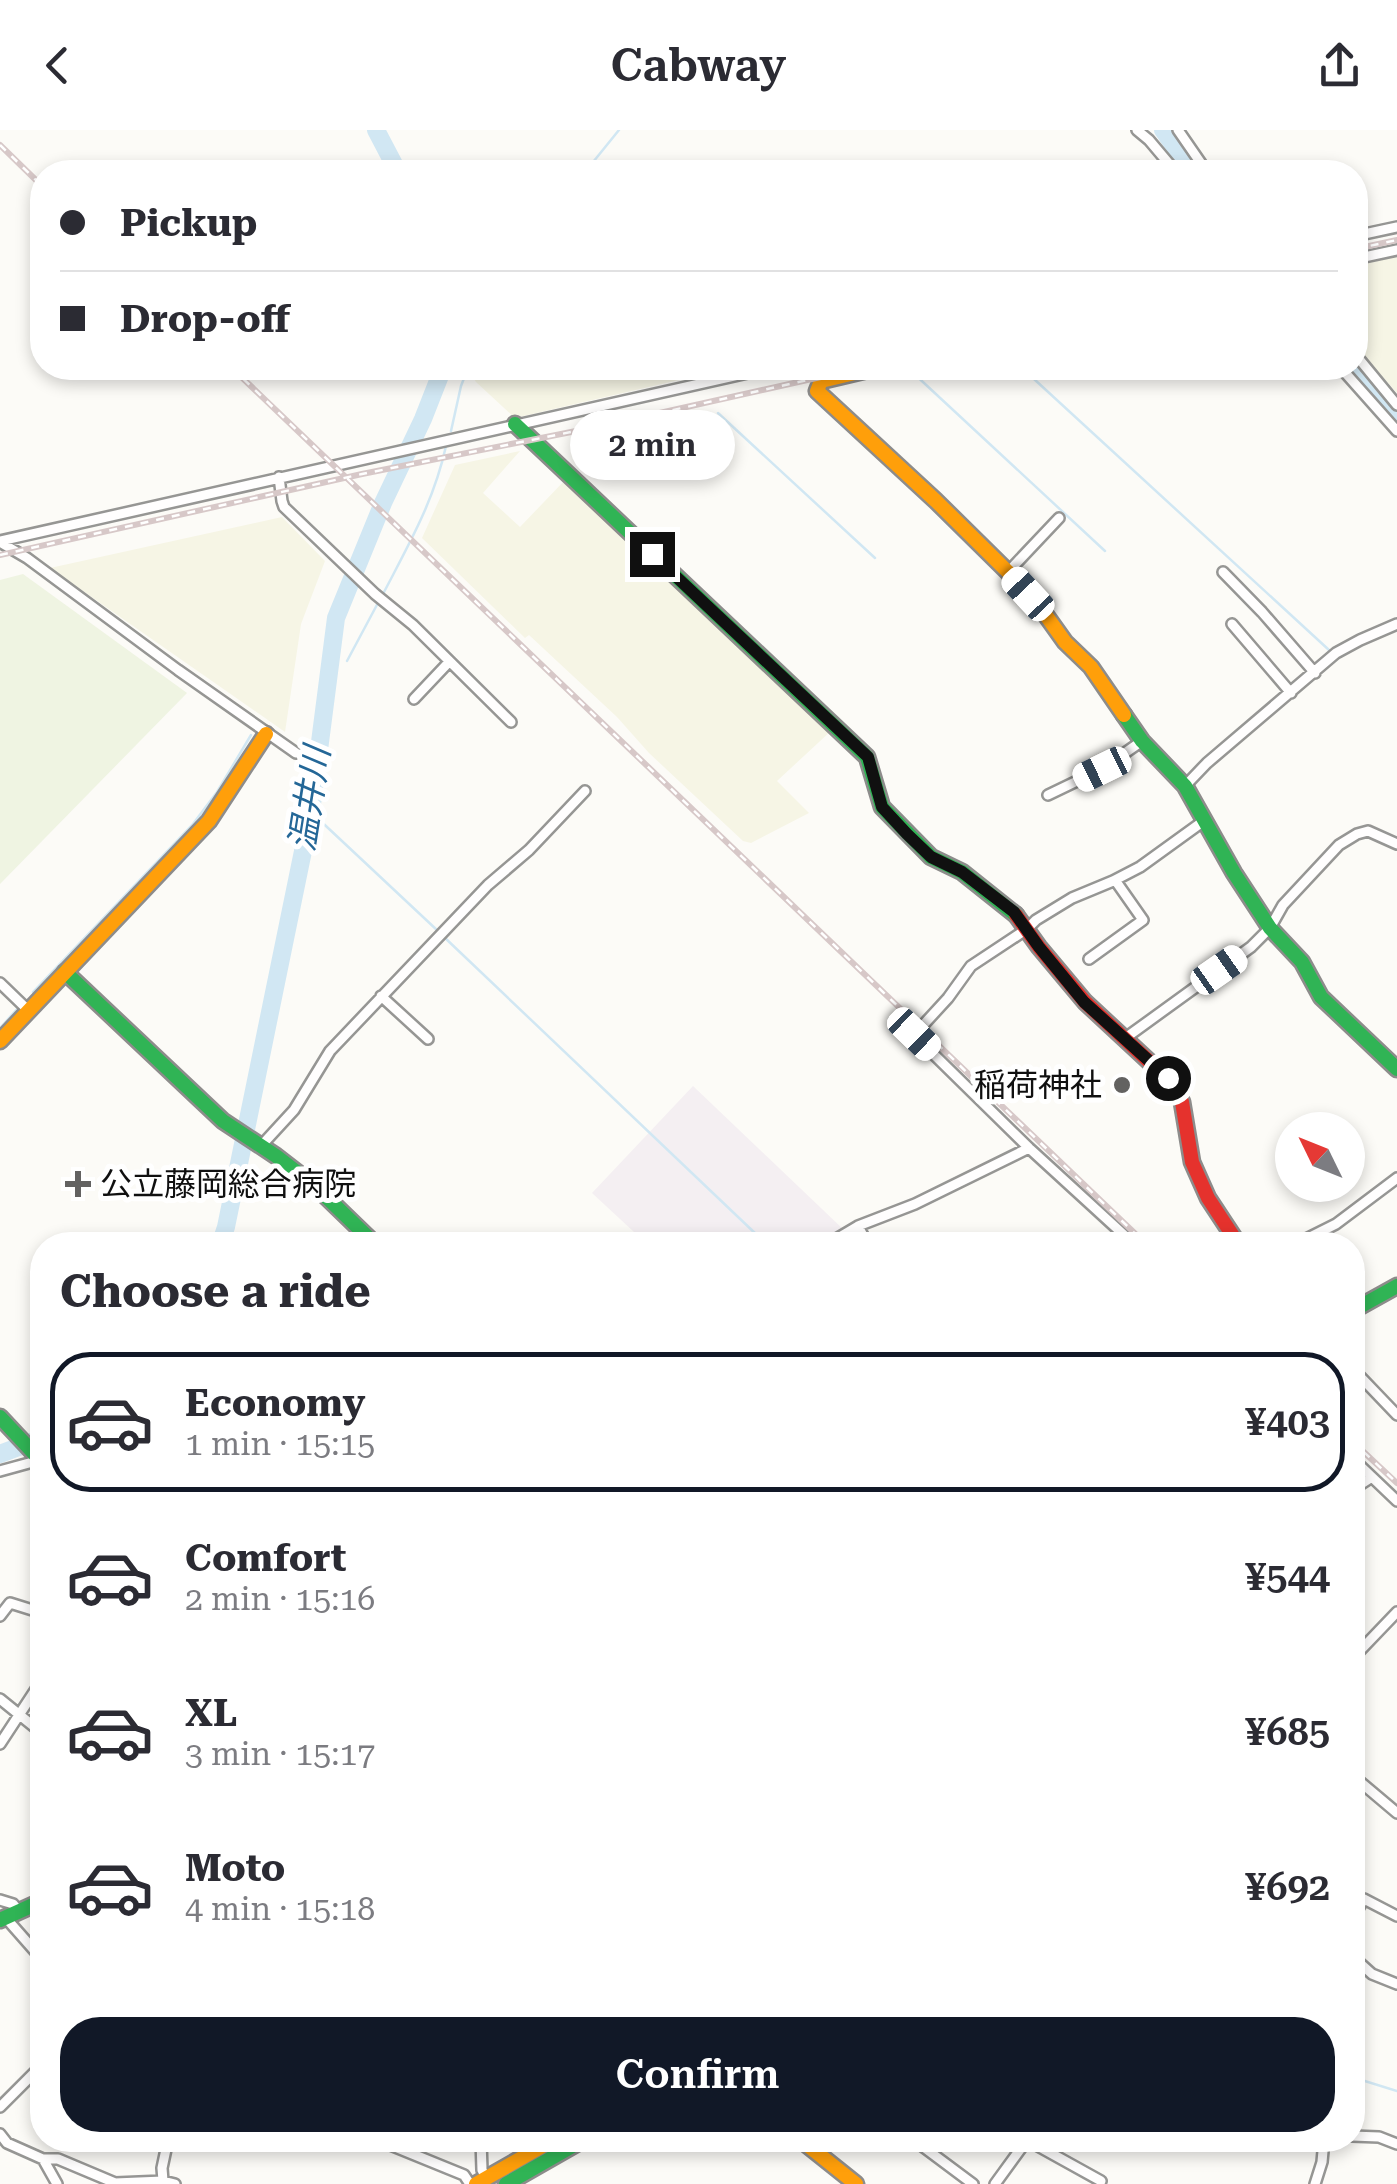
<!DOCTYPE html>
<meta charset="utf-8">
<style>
body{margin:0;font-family:"Roboto Serif","Noto Sans JP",serif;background:#f7f7f7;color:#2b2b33;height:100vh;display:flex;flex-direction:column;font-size:38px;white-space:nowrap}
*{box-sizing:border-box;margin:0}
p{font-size:32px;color:#7c7c81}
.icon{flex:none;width:55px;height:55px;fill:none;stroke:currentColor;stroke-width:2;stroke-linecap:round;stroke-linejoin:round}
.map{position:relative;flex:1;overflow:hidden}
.side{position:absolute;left:30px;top:1102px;width:1335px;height:920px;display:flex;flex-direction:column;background:#fff;border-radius:40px;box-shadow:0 5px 15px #0003}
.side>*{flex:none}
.top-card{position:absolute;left:30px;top:30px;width:1338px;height:220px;border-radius:40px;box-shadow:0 5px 15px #0003;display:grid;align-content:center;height:220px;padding:0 30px;background:#fff}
.needle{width:65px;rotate:313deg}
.controls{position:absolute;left:1275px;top:982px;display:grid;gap:20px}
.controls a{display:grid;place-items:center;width:90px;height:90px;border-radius:50%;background:#fff;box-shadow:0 5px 15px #0003;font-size:50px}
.end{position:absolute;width:45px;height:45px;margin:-22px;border:12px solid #101010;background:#fff;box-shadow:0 0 0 5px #fff}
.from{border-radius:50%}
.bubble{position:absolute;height:70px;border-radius:35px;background:#fff;box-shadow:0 5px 15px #0003;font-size:32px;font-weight:600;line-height:70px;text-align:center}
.car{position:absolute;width:30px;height:60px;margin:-30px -15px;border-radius:12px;box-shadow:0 0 8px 2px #0007;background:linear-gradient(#fff 24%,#345 0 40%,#fff 0 76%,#345 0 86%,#fff 0)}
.top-card b{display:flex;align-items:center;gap:35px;height:95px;font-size:38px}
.top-card b+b{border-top:2px solid #e1e1e2}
.top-card i{width:25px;height:25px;background:#2b2b33}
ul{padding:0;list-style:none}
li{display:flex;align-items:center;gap:30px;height:140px;margin:0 20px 15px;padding:0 10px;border:5px solid transparent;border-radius:40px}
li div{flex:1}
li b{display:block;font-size:38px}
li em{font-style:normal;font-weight:600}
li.selected{border-color:#111827}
li>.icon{width:90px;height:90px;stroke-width:1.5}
h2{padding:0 30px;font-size:45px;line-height:120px}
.button{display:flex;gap:20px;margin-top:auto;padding:20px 30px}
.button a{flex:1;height:115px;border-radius:40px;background:#111827;color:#fff;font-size:40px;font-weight:600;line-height:115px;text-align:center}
header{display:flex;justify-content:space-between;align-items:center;height:130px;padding:0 30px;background:#fff;font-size:45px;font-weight:600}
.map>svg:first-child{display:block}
.industrial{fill:#f4eff2}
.farmland{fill:#f6f5e5}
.pitch{fill:#eff4e2}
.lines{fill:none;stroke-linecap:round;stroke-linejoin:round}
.stream{stroke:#d1e7f3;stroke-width:2.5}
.river{stroke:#d1e7f3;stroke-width:18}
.street-casing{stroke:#969694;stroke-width:14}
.fast-casing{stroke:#8d8c8b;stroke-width:19}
.slow-casing{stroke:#8d8c8b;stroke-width:19}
.jam-casing{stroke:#8d8c8b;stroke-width:19}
.street{stroke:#fffefe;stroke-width:9}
.fast{stroke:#30b455;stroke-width:14}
.slow{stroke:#ff9f0a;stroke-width:14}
.jam{stroke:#e5322d;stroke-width:14}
.rail-casing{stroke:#d7c8c8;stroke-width:6}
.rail{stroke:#fff;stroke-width:2.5;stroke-dasharray:8;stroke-linecap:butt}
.route{stroke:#101010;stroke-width:12}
.poi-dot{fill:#636261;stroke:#fff;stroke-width:4}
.labels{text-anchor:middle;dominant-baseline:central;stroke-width:10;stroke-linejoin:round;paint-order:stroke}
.poi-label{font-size:32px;fill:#101010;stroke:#fff;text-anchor:end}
.water-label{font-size:35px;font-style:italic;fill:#246797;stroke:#fff}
</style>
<header><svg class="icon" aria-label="back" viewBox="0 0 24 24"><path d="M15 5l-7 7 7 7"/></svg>Cabway<svg class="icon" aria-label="share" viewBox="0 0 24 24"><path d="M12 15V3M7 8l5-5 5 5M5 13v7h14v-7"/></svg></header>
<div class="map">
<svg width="1397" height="2054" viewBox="0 0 1397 2054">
<rect width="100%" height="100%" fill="#fcfbf7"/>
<!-- industrial -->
<path class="industrial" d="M693,956L844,1100L820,1115H648L592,1063Z"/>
<!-- farmland -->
<path class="farmland" d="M1397,124V263L1355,216V132Z
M476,238H670L683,249L515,288L476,252L471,244Z
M520,321L483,363L520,397L567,348L832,600L777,651L809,683L751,713L743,711L649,623L617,587L529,505L525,508L422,408L455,335Z
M282,387L325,431L301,494L285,602L50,438Z"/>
<!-- pitch -->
<path class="pitch" d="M23,444L187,563L0,754V450Z"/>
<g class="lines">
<!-- stream -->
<path class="stream" d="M585,42L619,0
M1022,238L1329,520
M910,240L1105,421
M718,283L875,428
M451,301L461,256L468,238
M383,464C409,414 434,371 446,316
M347,531L379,471
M311,682L438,801
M444,807L757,1105L761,1115
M33,862L193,694L217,662L251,605
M0,898L19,877
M1352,1947L1397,1961"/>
<!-- river -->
<path class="river" d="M376,0L398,42
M1163,0L1192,42
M1354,238L1397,286
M220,1115L226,1097L311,682L336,488L383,373L423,289L443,238
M0,1324L42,1308"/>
<defs>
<path id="street" d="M1137,0L1149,10L1176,42
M1178,0L1207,42
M1355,106L1397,97
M1355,129L1397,120
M1355,224L1397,275
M1341,238L1397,301
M279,347L282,371L284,377L375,464L413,495L511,592
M0,411L770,238
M0,412L27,428L178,540L296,623
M1008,442L1059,388
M1223,442L1262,482L1315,543
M1232,494L1291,563
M414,569L449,532
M1185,656L1207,633L1336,523L1360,510L1397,494
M1048,665L1102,639L1142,611
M1089,829L1143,790L1115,750
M0,853L29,881
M381,866L428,909
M1124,909L1251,817L1270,798L1283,775L1339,715L1357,704L1368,701L1397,714
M260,1017L294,980L330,921L488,755L529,720L585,661
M858,1096L868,1115
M826,1115L858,1096L915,1074L1029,1018
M1102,1115L1126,1106
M1135,1115L1029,1018L914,905L948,868L971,836L1027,799L1036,790L1072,768L1113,751L1140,737L1205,690
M1294,1115L1336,1094L1397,1048
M1352,1238L1397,1285
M1352,1328L1397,1371
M0,1341L40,1330
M1352,1360L1372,1347
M0,1486L10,1473L42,1483
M1352,1529L1397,1482
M0,1569L42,1603
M0,1614L42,1550
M1352,1645L1397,1683
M0,1770L13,1774L18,1780
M1352,1784H1355L1364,1769L1397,1786
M5,1787L42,1829
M1352,1826L1372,1844L1397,1854
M0,1977L42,1935
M0,2004L7,2013L43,2029H58L115,2053L163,2051L175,2054
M1352,2006L1379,2007L1397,2014
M378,2010L464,2045L470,2054
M481,2010L482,2040L486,2048
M914,2010L973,2054
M1027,2010L1101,2051
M43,2029L57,2054
M163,2051L162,2038L168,2010
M995,2054L1027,2010
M1315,2054L1322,2032L1324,2010"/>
<path id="fast" d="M515,294L867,627L882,677L931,727L962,742L1016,785
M1124,585L1142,611L1185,656L1234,743L1270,798L1302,832L1321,867L1397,939
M65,842L223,991L276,1026L316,1057L376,1115
M1352,1181L1397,1156
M0,1287L42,1332
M0,1790L42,1771
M506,2054L583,2010"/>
<path id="slow" d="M876,238L821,251L817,261L936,371L1008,442L1045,484L1065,512L1091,537L1124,585
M0,911L209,691L266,604
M801,2010L856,2054
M476,2054L553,2010"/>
<path id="jam" d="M1016,785L1039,817L1085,872L1168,949L1182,972L1192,1032L1208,1068L1239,1115"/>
</defs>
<!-- street casing -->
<use href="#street" class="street-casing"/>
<!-- fast casing -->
<use href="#fast" class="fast-casing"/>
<!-- slow casing -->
<use href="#slow" class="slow-casing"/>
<!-- jam casing -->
<use href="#jam" class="jam-casing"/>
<!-- street -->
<use href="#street" class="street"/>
<!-- fast -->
<use href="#fast" class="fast"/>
<!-- slow -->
<use href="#slow" class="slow"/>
<!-- jam -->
<use href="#jam" class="jam"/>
<defs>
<path id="rail" d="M0,15L42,56
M1355,119L1397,110
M232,238L1147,1115
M0,425L362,344L606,295L861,238
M1352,1311L1397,1353"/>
</defs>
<!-- rail casing -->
<use href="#rail" class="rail-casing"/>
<!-- rail -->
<use href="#rail" class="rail"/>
</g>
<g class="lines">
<!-- route -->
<path class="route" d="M652,424L868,627L882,677L907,704L931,727L962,742L1014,782L1039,817L1084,872L1168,948"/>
</g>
<!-- markers -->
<g class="poi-dot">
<circle cx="1122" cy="955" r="10"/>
<path d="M73 1039h10v10h10v10h-10v10h-10v-10h-10v-10h10z"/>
</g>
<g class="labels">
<!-- poi labels -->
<g class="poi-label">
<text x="1102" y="955">稲荷神社</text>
<text x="100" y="1054" text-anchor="start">公立藤岡総合病院</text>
</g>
<!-- water labels -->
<g class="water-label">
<text transform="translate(310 669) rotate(-81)">温井川</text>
</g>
</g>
</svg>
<div class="controls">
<a><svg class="needle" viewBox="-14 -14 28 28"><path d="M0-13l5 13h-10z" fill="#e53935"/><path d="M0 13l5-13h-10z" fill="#7c7c81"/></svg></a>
</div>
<i class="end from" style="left:1168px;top:948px"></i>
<i class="end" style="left:652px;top:424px"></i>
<div class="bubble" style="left:570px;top:280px;width:165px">2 min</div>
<i class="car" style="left:1028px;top:464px;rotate:317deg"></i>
<i class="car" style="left:1102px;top:639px;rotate:244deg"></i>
<i class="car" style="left:1219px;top:840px;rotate:55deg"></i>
<i class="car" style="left:914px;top:904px;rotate:134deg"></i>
<div class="top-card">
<b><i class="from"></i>Pickup</b>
<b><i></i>Drop-off</b>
</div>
<section class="side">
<h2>Choose a ride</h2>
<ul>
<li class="selected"><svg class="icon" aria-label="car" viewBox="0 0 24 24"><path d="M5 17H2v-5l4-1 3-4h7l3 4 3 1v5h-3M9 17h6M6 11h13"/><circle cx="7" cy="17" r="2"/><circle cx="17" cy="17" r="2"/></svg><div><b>Economy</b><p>1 min · 15:15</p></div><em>¥403</em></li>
<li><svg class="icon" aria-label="car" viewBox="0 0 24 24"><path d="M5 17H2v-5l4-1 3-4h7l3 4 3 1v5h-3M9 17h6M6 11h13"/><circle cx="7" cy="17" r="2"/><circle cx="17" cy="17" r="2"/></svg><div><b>Comfort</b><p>2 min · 15:16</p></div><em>¥544</em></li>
<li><svg class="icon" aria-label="car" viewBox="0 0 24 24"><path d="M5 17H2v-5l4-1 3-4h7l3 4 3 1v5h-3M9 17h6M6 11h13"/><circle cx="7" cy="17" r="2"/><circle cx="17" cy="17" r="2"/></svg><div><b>XL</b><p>3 min · 15:17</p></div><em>¥685</em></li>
<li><svg class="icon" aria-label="car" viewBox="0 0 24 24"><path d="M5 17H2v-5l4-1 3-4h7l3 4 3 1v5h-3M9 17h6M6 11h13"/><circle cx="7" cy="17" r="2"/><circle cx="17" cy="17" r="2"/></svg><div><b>Moto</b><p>4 min · 15:18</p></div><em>¥692</em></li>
</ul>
<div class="button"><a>Confirm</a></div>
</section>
</div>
